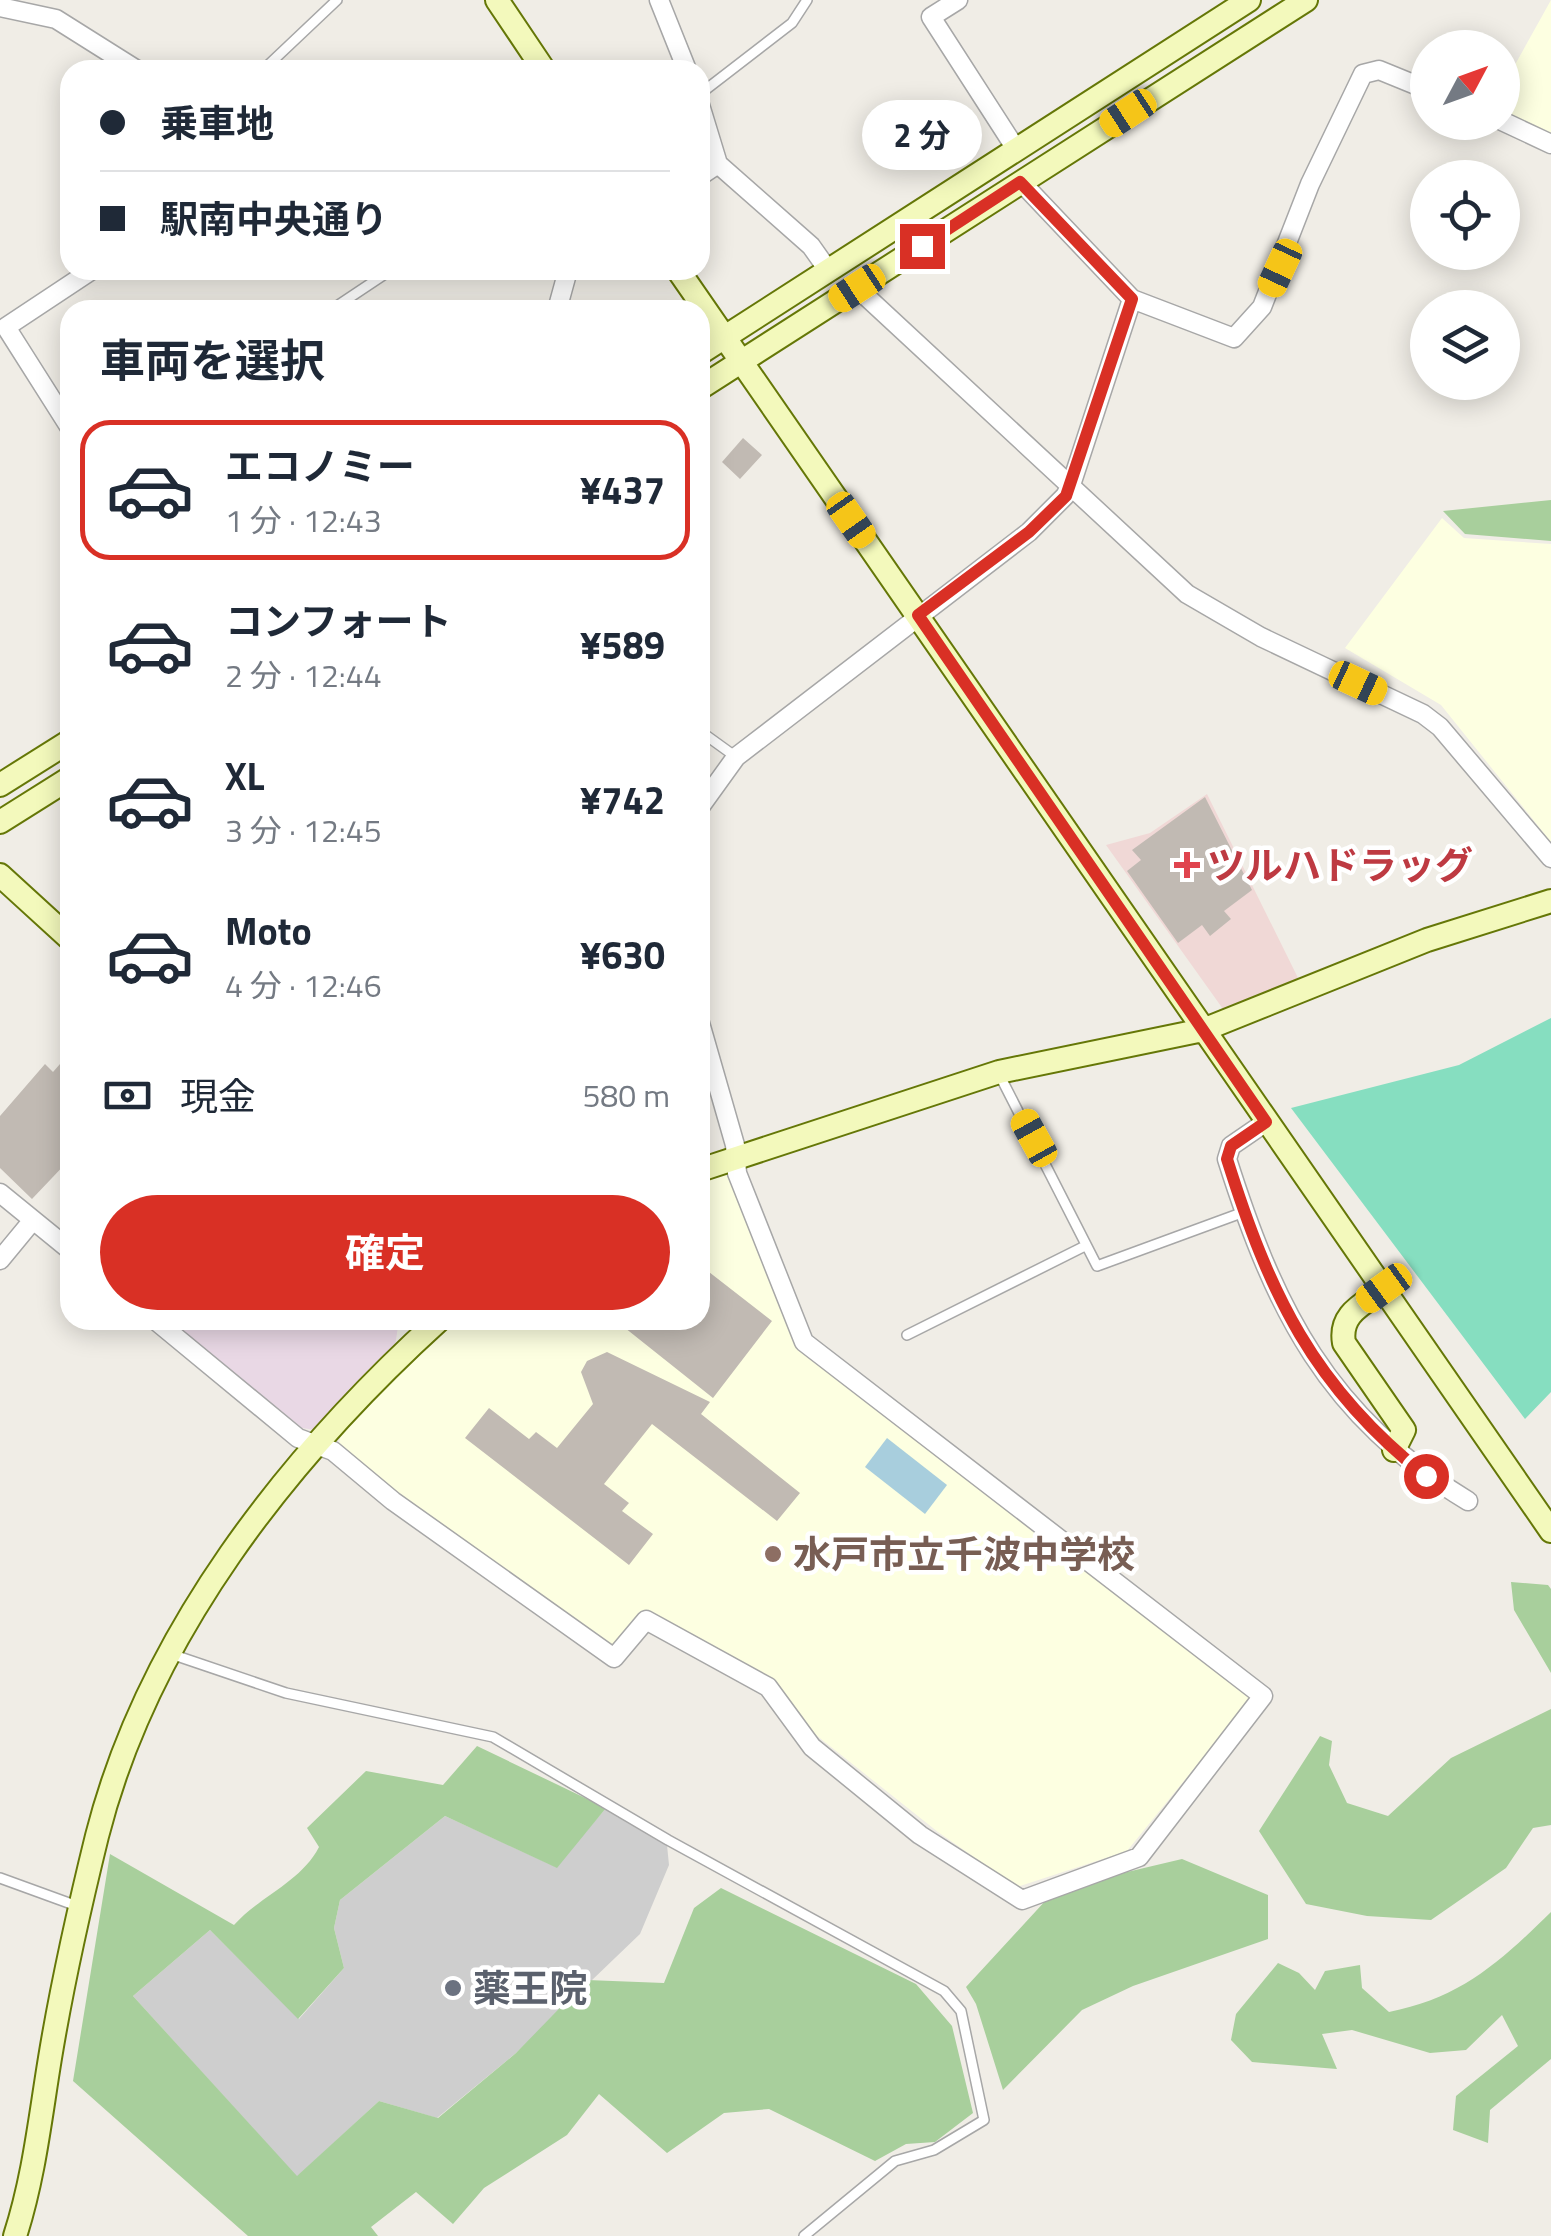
<!DOCTYPE html>
<html lang="ja">
<meta charset="utf-8">
<style>
body{margin:0;font-family:"Titillium Web","Noto Sans JP",sans-serif;background:#f2f2f3;color:#1f2937;height:100vh;display:flex;flex-direction:column;font-size:38px;white-space:nowrap}
*{box-sizing:border-box;margin:0}
p{font-size:32px;color:#747a83}
.icon{flex:none;width:55px;height:55px;fill:none;stroke:currentColor;stroke-width:2;stroke-linecap:round;stroke-linejoin:round}
.map{position:relative;flex:1;overflow:hidden}
.sheet{position:absolute;left:60px;top:300px;width:650px;height:1030px;display:flex;flex-direction:column;background:#fff;border-radius:30px;box-shadow:0 5px 25px #0003}
.sheet>*{flex:none}
.banner{position:absolute;left:60px;top:60px;width:650px;height:220px;border-radius:30px;box-shadow:0 5px 25px #0003;display:grid;align-content:center;height:220px;padding:0 40px;background:#fff}
.needle{width:65px;rotate:49deg}
.controls{position:absolute;left:1410px;top:30px;display:grid;gap:20px}
.controls a{display:grid;place-items:center;width:110px;height:110px;border-radius:50%;background:#fff;box-shadow:0 5px 25px #0003;font-size:50px}
.end{position:absolute;width:45px;height:45px;margin:-22px;border:12px solid #d93025;background:#fff;box-shadow:0 0 0 5px #fff}
.from{border-radius:50%}
.bubble{position:absolute;height:70px;border-radius:35px;background:#fff;box-shadow:0 5px 25px #0003;font-size:32px;font-weight:700;line-height:70px;text-align:center}
.car{position:absolute;width:30px;height:60px;margin:-30px -15px;border-radius:12px;box-shadow:0 0 8px 2px #0007;background:linear-gradient(#f5c518 24%,#345 0 40%,#f5c518 0 76%,#345 0 86%,#f5c518 0)}
.banner b{display:flex;align-items:center;gap:35px;height:95px;font-size:38px}
.banner b+b{border-top:2px solid #e0e1e3}
.banner i{width:25px;height:25px;background:#1f2937}
ul{padding:0;list-style:none}
li{display:flex;align-items:center;gap:30px;height:140px;margin:0 20px 15px;padding:0 20px;border:5px solid transparent;border-radius:30px}
li div{flex:1}
li b{display:block;font-size:38px}
li em{font-style:normal;font-weight:700}
li.active{border-color:#d93025}
li>.icon{width:90px;height:90px;stroke-width:1.5}
h2{padding:0 40px;font-size:45px;line-height:120px}
.pay{display:flex;align-items:center;gap:25px;height:110px;padding:0 40px;font-size:38px}
.pay p{margin-inline-start:auto}
.cta{display:flex;gap:20px;margin-top:auto;padding:20px 40px}
.cta a{flex:1;height:115px;border-radius:60px;background:#d93025;color:#fff;font-size:40px;font-weight:700;line-height:115px;text-align:center}
.map>svg:first-child{display:block}
.commercial{fill:#f0d8d6}
.industrial{fill:#e9d8e5}
.education{fill:#fdffe1}
.religious{fill:#cecece}
.forest{fill:#a8cf9c}
.pitch{fill:#86dec0}
.water{fill:#a8cedd}
.building{fill:#c1bab3}
.lines{fill:none;stroke-linecap:round;stroke-linejoin:round}
.lane-casing{stroke:#a7a7a7;stroke-width:12}
.street-casing{stroke:#a7a7a7;stroke-width:21}
.secondary-casing{stroke:#657707;stroke-width:26}
.lane{stroke:#fff;stroke-width:9}
.street{stroke:#fff;stroke-width:18}
.secondary{stroke:#f3f9bc;stroke-width:22}
.route{stroke:#d93025;stroke-width:12}
.health-dot{fill:#e0444e;stroke:#fff;stroke-width:4}
.education-dot{fill:#8d6e63;stroke:#fff;stroke-width:4}
.worship-dot{fill:#6b7280;stroke:#fff;stroke-width:4}
.labels{text-anchor:middle;dominant-baseline:central;stroke-width:9;stroke-linejoin:round;paint-order:stroke}
.health-label{font-size:38px;font-weight:bold;fill:#be3a42;stroke:#fff;text-anchor:start}
.education-label{font-size:38px;font-weight:bold;fill:#785e54;stroke:#fff;text-anchor:start}
.worship-label{font-size:38px;font-weight:bold;fill:#5b616d;stroke:#fff;text-anchor:start}
</style>
<div class="map">
<svg width="1551" height="2236" viewBox="0 0 1551 2236">
<rect width="100%" height="100%" fill="#f0ede6"/>
<!-- commercial -->
<path class="commercial" d="M1207,794L1300,982L1223,1009L1106,845L1150,833Z"/>
<!-- industrial -->
<path class="industrial" d="M169,1320H399L395,1346L315,1430L302,1428Z"/>
<!-- education -->
<path class="education" d="M1551,0V138L1503,115L1502,88Z
M1442,518L1464,538L1551,544V842L1441,705L1345,648Z
M730,1174L800,1347L1248,1696V1702L1127,1851L1017,1887L938,1832L811,1731L774,1682L644,1610L619,1645L611,1647L403,1499L339,1444L341,1434L453,1320H700V1182Z"/>
<!-- religious -->
<path class="religious" d="M606,1808L667,1845L669,1865L640,1934L516,2053L437,2118L379,2101L297,2177L133,1996L210,1930L299,2019L344,1968L334,1928L340,1900L445,1816L556,1867Z"/>
<!-- forest -->
<path class="forest" d="M1551,500V541L1465,534L1443,511Z
M1511,1582L1548,1585L1551,1589V1673L1514,1610Z
M1551,1709V1825L1533,1828L1506,1868L1431,1920L1367,1916L1306,1904L1259,1831L1320,1736L1332,1741L1329,1765L1347,1803L1388,1816L1451,1758Z
M477,1746L606,1808L557,1868L445,1816L340,1900L334,1928L344,1968L298,2019L210,1930L133,1996L297,2176L379,2101L438,2118L516,2053L587,1980L664,1983L694,1908L721,1888L916,1984L952,2026L973,2113L935,2142L906,2144L875,2161L769,2109L724,2113L667,2153L599,2094L567,2135L484,2188L453,2224L416,2192L371,2227L378,2236H248L73,2081L110,1854L234,1925C260,1896 301,1882 319,1847L307,1828L366,1771L443,1785Z
M1182,1859L1268,1895V1939L1133,1986L1082,2010L1003,2090L976,2004L966,1987L1047,1899L1106,1877Z
M1551,1912V2059L1490,2110L1488,2143L1453,2130L1456,2096L1518,2046L1502,2015L1466,2050L1430,2053L1352,2030L1322,2034L1337,2069L1252,2062L1231,2040L1236,2014L1278,1963L1299,1973L1315,1990L1325,1971L1360,1965L1362,1988L1389,2012C1461,1998 1500,1962 1551,1912Z"/>
<!-- pitch -->
<path class="pitch" d="M1551,1018V1392L1525,1419L1291,1108L1459,1065Z"/>
<!-- water -->
<path class="water" d="M887,1438L947,1485L925,1514L865,1467Z"/>
<!-- building -->
<path class="building" d="M743,438L762,455L740,479L722,462Z
M1205,797L1252,890L1224,911L1231,919L1210,936L1202,925L1178,943L1127,871L1141,860L1132,850Z
M45,1064L53,1072L60,1064L70,1074V1159L32,1199L0,1168V1116Z
M700,1265L772,1321L713,1398L615,1320H700Z
M607,1352L710,1402L701,1414L800,1493L777,1521L652,1424L604,1484L629,1503L622,1511L653,1534L629,1565L465,1438L489,1408L529,1439L536,1432L557,1448L593,1404L581,1372L587,1361Z"/>
<g class="lines">
<defs>
<path id="lane" d="M263,70L337,0
M700,94L792,23L807,0
M331,310L391,270
M700,731L736,757
M999,1074L1097,1266L1244,1212
M907,1335L1085,1246
M171,1654L286,1693L493,1737L668,1840L944,1991L961,2011L984,2120L934,2150L895,2161L804,2236
M0,1878L77,1906"/>
<path id="street" d="M659,0L687,70
M958,0L931,17L1016,149
M0,7L56,19L137,70
M700,105L718,164
M1502,121L1551,144
M700,176L718,164L811,246L828,270
M1021,182L1132,299L1234,338L1262,307L1310,184L1363,74L1379,70L1428,90
M857,288L1187,594L1261,637L1423,714L1440,727L1551,858
M557,310L568,270
M70,428L6,327L92,270
M700,807L736,757L1029,532L1065,496L1071,485L1132,299
M1266,1122L1231,1146L1227,1159C1275,1310 1327,1416 1468,1501
M0,1193L70,1250
M0,1260L33,1220
M155,1320L298,1438L333,1451L393,1501L614,1658L646,1620L768,1687L812,1747L920,1835L1022,1900L1139,1857L1263,1696L804,1342L737,1173L735,1145L700,1023"/>
<path id="secondary" d="M497,0L544,70
M678,270L1551,1531
M700,353L1249,0
M700,388L1306,0
M0,785L70,741
M0,822L70,778
M0,875L70,939
M700,1170L999,1072L1203,1030L1427,940L1551,901
M1384,1289C1362,1305 1339,1314 1344,1343L1404,1430L1394,1450
M15,2236C34,2177 40,2119 50,2058C62,1985 79,1909 97,1836C148,1635 287,1458 439,1320"/>
</defs>
<!-- lane casing -->
<use href="#lane" class="lane-casing"/>
<!-- street casing -->
<use href="#street" class="street-casing"/>
<!-- secondary casing -->
<use href="#secondary" class="secondary-casing"/>
<!-- lane -->
<use href="#lane" class="lane"/>
<!-- street -->
<use href="#street" class="street"/>
<!-- secondary -->
<use href="#secondary" class="secondary"/>
</g>
<g class="lines">
<!-- route -->
<path class="route" d="M922,246L1020,182L1132,299L1066,496L1029,532L918,615L1266,1122L1231,1146L1227,1159C1269,1293 1313,1387 1426,1476"/>
</g>
<!-- markers -->
<path class="health-dot" d="M1182 850h10v10h10v10h-10v10h-10v-10h-10v-10h10z"/>
<circle class="education-dot" cx="773" cy="1554" r="10"/>
<circle class="worship-dot" cx="453" cy="1988" r="10"/>
<g class="labels">
<!-- health labels -->
<g class="health-label">
<text x="1207" y="865">ツルハドラッグ</text>
</g>
<!-- education labels -->
<g class="education-label">
<text x="793" y="1554">水戸市立千波中学校</text>
</g>
<!-- worship labels -->
<g class="worship-label">
<text x="473" y="1988">薬王院</text>
</g>
</g>
</svg>
<div class="controls">
<a><svg class="needle" viewBox="-14 -14 28 28"><path d="M0-13l5 13h-10z" fill="#e53935"/><path d="M0 13l5-13h-10z" fill="#747a83"/></svg></a>
<a><svg class="icon" aria-label="locate" viewBox="0 0 24 24"><circle cx="12" cy="12" r="6"/><path d="M12 2v4M12 18v4M2 12h4M18 12h4"/></svg></a>
<a><svg class="icon" aria-label="layers" viewBox="0 0 24 24"><path d="M12 4l9 5-9 5-9-5zM3 14l9 5 9-5"/></svg></a>
</div>
<i class="end from" style="left:1426px;top:1476px"></i>
<i class="end" style="left:922px;top:246px"></i>
<div class="bubble" style="left:862px;top:100px;width:120px">2 分</div>
<i class="car" style="left:1128px;top:113px;rotate:237deg"></i>
<i class="car" style="left:1280px;top:268px;rotate:205deg"></i>
<i class="car" style="left:857px;top:288px;rotate:237deg"></i>
<i class="car" style="left:851px;top:520px;rotate:145deg"></i>
<i class="car" style="left:1358px;top:683px;rotate:115deg"></i>
<i class="car" style="left:1034px;top:1138px;rotate:331deg"></i>
<i class="car" style="left:1384px;top:1288px;rotate:234deg"></i>
<div class="banner">
<b><i class="from"></i>乗車地</b>
<b><i></i>駅南中央通り</b>
</div>
<section class="sheet">
<h2>車両を選択</h2>
<ul>
<li class="active"><svg class="icon" aria-label="car" viewBox="0 0 24 24"><path d="M5 17H2v-5l4-1 3-4h7l3 4 3 1v5h-3M9 17h6M6 11h13"/><circle cx="7" cy="17" r="2"/><circle cx="17" cy="17" r="2"/></svg><div><b>エコノミー</b><p>1 分 · 12:43</p></div><em>¥437</em></li>
<li><svg class="icon" aria-label="car" viewBox="0 0 24 24"><path d="M5 17H2v-5l4-1 3-4h7l3 4 3 1v5h-3M9 17h6M6 11h13"/><circle cx="7" cy="17" r="2"/><circle cx="17" cy="17" r="2"/></svg><div><b>コンフォート</b><p>2 分 · 12:44</p></div><em>¥589</em></li>
<li><svg class="icon" aria-label="car" viewBox="0 0 24 24"><path d="M5 17H2v-5l4-1 3-4h7l3 4 3 1v5h-3M9 17h6M6 11h13"/><circle cx="7" cy="17" r="2"/><circle cx="17" cy="17" r="2"/></svg><div><b>XL</b><p>3 分 · 12:45</p></div><em>¥742</em></li>
<li><svg class="icon" aria-label="car" viewBox="0 0 24 24"><path d="M5 17H2v-5l4-1 3-4h7l3 4 3 1v5h-3M9 17h6M6 11h13"/><circle cx="7" cy="17" r="2"/><circle cx="17" cy="17" r="2"/></svg><div><b>Moto</b><p>4 分 · 12:46</p></div><em>¥630</em></li>
</ul>
<div class="pay"><svg class="icon" aria-label="cash" viewBox="0 0 24 24"><path d="M3 7h18v10H3z"/><circle cx="12" cy="12" r="2"/></svg>現金<p>580 m</p></div>
<div class="cta"><a>確定</a></div>
</section>
</div>
